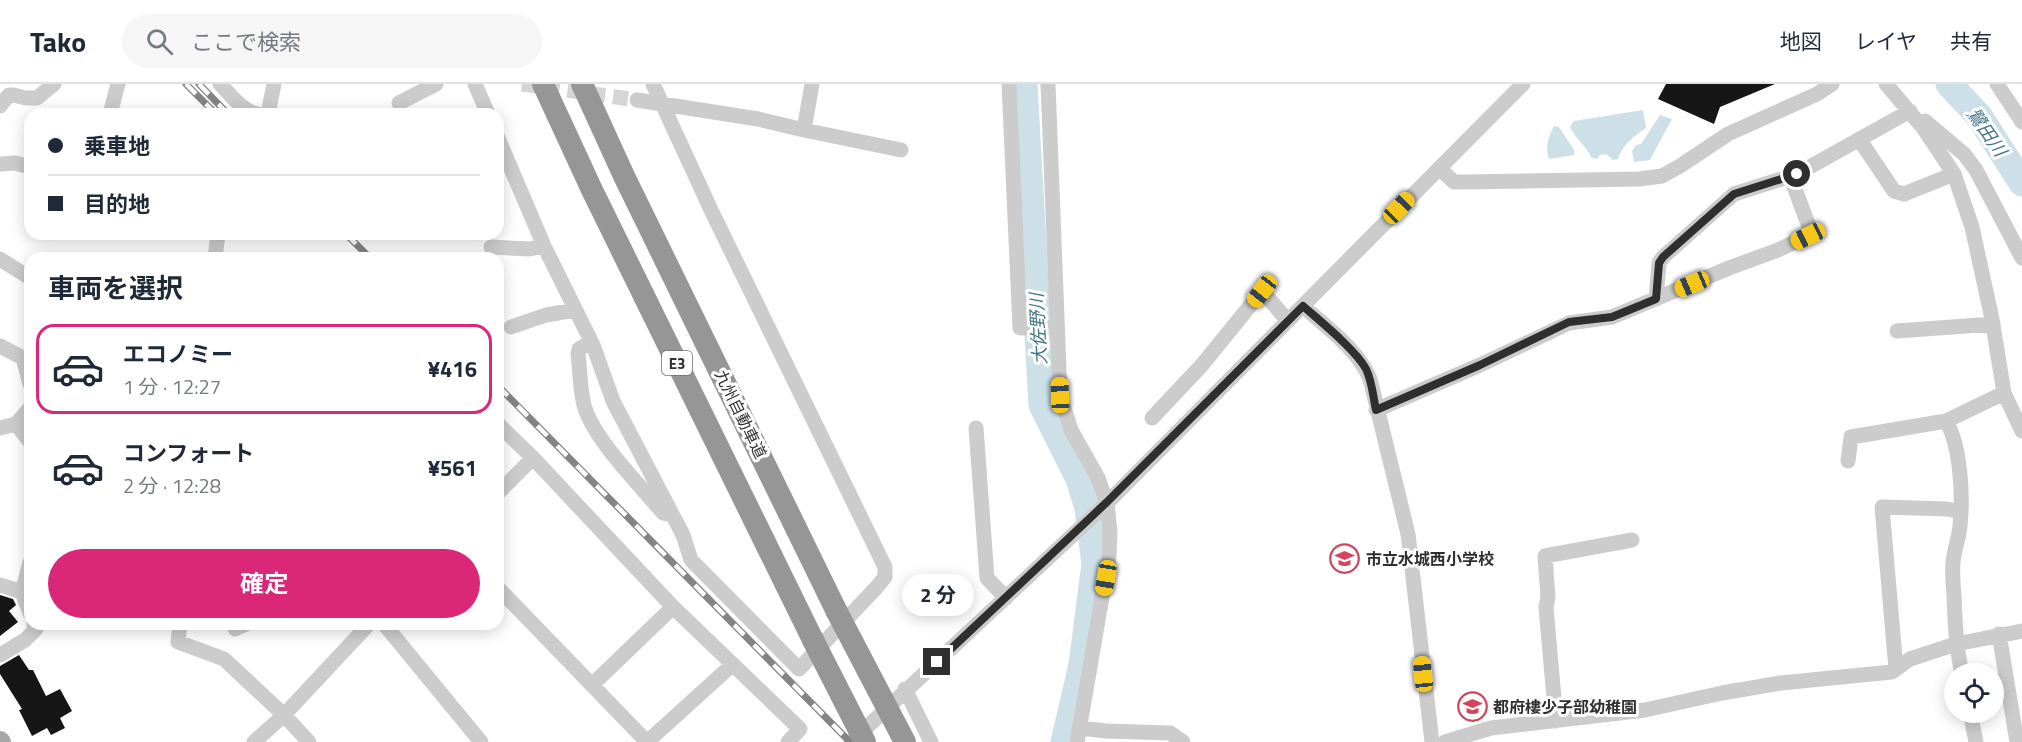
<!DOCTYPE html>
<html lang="ja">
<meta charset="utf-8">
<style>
body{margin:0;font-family:"Titillium Web","Noto Sans JP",sans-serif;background:#f6f6f7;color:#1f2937;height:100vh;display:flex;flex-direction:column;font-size:22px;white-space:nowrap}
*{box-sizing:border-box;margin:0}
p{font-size:20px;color:#747a83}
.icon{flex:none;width:33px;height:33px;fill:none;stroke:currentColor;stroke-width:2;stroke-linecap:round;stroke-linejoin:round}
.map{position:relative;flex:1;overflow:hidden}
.panel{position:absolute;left:24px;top:168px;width:480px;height:378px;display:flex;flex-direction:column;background:#fff;border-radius:18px;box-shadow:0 3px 15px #0003}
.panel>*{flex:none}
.banner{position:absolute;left:24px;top:24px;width:480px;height:132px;border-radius:18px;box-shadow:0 3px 15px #0003;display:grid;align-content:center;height:132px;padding:0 24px;background:#fff}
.buttons{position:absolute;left:1944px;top:579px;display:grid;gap:12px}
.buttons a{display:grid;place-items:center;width:60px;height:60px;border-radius:50%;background:#fff;box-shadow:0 3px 15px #0003;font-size:30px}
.end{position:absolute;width:27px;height:27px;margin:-14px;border:8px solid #2f2f2f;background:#fff;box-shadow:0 0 0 3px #fff}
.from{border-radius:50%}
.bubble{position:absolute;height:42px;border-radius:21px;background:#fff;box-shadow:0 3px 15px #0003;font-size:20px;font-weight:700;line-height:42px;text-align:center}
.car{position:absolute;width:18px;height:36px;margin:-18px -9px;border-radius:8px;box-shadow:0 0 4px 2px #0007;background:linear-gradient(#f5c518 24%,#345 0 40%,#f5c518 0 76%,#345 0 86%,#f5c518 0)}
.banner b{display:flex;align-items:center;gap:21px;height:57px;font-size:22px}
.banner b+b{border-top:2px solid #e0e1e3}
.banner i{width:15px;height:15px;background:#1f2937}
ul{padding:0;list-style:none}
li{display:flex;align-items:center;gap:18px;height:90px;margin:0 12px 9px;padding:0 12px;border:3px solid transparent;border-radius:18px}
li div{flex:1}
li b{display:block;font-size:22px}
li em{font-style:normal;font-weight:700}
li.current{border-color:#db2777}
li>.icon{width:54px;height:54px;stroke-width:1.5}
h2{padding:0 24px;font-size:27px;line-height:72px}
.cta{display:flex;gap:12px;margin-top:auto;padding:12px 24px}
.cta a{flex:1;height:69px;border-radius:36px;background:#db2777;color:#fff;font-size:24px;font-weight:700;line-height:69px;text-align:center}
header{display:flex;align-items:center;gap:36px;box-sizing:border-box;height:84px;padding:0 30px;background:#fff;border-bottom:2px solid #e0e1e3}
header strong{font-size:28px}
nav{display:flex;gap:33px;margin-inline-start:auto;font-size:21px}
.search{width:420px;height:54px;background:#f6f6f7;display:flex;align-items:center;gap:15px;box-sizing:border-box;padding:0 21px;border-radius:33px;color:#747a83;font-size:22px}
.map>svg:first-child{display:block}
.water{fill:#cde0e8}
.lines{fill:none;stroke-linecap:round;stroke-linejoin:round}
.river{stroke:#cde0e8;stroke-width:27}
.building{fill:#161616}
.minor-tunnel{stroke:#d5d5d5;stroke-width:15;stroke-dasharray:15 8;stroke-linecap:butt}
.minor{stroke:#ccc;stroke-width:15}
.major{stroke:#a7a7a7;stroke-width:20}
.highway{stroke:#969696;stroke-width:22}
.rail-casing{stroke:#848484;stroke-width:7}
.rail{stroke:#fff;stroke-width:4.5;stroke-dasharray:14;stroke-linecap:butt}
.highway-bridge{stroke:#969696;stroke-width:22}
.route{stroke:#2f2f2f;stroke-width:8}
.labels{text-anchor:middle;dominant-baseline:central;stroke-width:6;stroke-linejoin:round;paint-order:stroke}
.shield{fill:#fff;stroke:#6d6d6d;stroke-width:1.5}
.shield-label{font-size:15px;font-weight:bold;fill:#2f2f2f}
.street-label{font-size:16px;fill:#2f2f2f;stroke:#fff}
.poi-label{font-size:16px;font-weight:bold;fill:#2f2f2f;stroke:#fff;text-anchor:start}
.water-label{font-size:18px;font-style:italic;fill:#467589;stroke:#fff}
</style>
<header>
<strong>Tako</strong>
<div class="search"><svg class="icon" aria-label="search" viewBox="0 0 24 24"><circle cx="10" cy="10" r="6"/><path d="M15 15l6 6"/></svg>ここで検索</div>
<nav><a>地図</a><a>レイヤ</a><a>共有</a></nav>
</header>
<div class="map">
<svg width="2022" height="658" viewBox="0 0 2022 658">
<rect width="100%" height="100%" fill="#fff"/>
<!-- water -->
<path class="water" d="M1643,26L1646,44C1634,52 1622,61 1618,75L1613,76L1606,70L1600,71L1597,75L1592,74C1586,62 1575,54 1570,43L1574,37Z
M1660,31L1672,35L1650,76L1634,78L1632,67L1636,61L1641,60Z
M1554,42L1559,43L1574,66V71L1549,75C1545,62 1548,54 1554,42Z"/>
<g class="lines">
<!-- river -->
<path class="river" d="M1024,0L1042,321L1079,395L1088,424L1095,480L1082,581L1064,658
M1949,0L1979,32L2022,99"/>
</g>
<!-- building -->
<path class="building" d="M1666,0H1775L1720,23L1714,40L1658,15Z
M0,511L13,515L16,521L9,527L18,538L0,552Z
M19,571L29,586H33L46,612L60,605L72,627L60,634L65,644L51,651L47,644L32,652L19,626L22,625L0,590V582Z"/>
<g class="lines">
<!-- minor-tunnel -->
<path class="minor-tunnel" d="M522,0L637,16"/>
<!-- minor -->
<path class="minor" d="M220,0C230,10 243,28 258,30
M475,0L488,30
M1009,0L1020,244L1057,243
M1048,0L1060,311L1071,346L1098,394L1107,419L1110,448L1109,473L1077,658
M1886,0L1924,45L1954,90L1972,143L1992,235L2004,309L2022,347
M1997,0L2022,38
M637,16L758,35L804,46L812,0
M399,19L436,0
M0,22L9,11H13L26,14H37L54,0
M110,30L118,0
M268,30L274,0
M1925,37L1964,70L1976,86L2022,174
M804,46L901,66
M498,54L544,162L593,261L613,317L683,451L691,476L799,585L876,504L885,493V483L712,128L653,0
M1859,55L1894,107L1904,110L1954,90
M0,80L15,79L30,83
M1439,84L1454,98H1464L1639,95L1662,92L1680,82L1728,50L1817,10L1832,0
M491,163L529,165L544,162
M215,174L218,150
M0,175L30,194
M1656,215L1659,179L1663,173L1734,110L1797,90L1910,27
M1303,222C1327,244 1358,265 1370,295L1408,450L1432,658
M511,243L546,231L575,226
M1897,247L1993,240
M591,258L579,265L578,270C580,286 580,305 584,321C593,355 640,401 663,429L667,430
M0,262L23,274L30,300
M1376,326L1480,281L1569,239L1612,233L1729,184L1778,166L1808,152L1810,145L1790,92
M1152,334L1202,281L1262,207L1288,237
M1946,337C1961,362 1963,413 1960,442C1959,454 1954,466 1953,478C1952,489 1953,500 1954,511C1955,538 1956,563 1962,590
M16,340L30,358
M498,340L533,374L673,523L800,645L788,658
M0,344L16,340L30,324
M976,344L987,494L1006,514
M1848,377L1851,353L1946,337L2004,309
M498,409L533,374
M30,478L22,508L30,529
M0,501L22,508
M498,504L647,658
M180,540L178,558L224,575L284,631L309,658
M384,540L481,658
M235,545L246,540
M1999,550L2017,658
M0,571L25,556L36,545L34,540
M1896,585L1882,423L1947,425L1961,428
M593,600L673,523
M905,605L931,658
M1970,628L1976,658
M1556,637L1546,523L1548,513L1545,472L1632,456
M1080,644L1106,647L1170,649L1183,658
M254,658L284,631L369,540
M647,658L732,581
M851,658L1107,419L1523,0
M1445,658L1491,644L1645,626L1722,609L1781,599L1892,588L1910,575L1956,560L2022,547"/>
<!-- major -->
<path class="major" d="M0,657L1,658"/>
<!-- highway -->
<path class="highway" d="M543,0L592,106L813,556
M582,0L624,92L837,528"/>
<defs>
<path id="rail" d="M186,0L216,30
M199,0L228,30
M346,150L370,174
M498,302L850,658"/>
</defs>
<!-- rail casing -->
<use href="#rail" class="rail-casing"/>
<!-- rail -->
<use href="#rail" class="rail"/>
<!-- highway-bridge -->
<path class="highway-bridge" d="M837,528L905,658
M813,556L865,658"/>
</g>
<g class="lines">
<!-- route -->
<path class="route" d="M937,578L1107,418L1303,222C1320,237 1356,266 1366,285C1372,297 1373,312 1376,326L1480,281L1569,238L1612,233L1656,215L1659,179L1663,173L1734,110L1797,90"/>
</g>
<!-- icons -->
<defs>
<symbol id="school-ring" viewBox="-11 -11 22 22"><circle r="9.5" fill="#fff" stroke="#d2455d" stroke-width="1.5"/><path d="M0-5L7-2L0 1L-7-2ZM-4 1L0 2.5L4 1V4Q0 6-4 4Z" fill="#d2455d"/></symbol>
</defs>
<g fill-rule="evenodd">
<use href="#school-ring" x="1328" y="458" width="33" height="33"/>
<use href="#school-ring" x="1456" y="606" width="33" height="33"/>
</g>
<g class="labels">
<!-- shield labels -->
<rect class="shield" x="662" y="267" width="30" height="24" rx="4.5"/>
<g class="shield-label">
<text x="677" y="279">E3</text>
</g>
<!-- street labels -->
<g class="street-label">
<text transform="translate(741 330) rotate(64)">九州自動車道</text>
</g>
<!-- poi labels -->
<g class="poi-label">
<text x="1366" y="475">市立水城西小学校</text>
<text x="1493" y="623">都府樓少子部幼稚園</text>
</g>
<!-- water labels -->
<g class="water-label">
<text transform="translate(1987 48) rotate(55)">鷺田川</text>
<text transform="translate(1038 245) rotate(-93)">大佐野川</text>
</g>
</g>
</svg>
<div class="buttons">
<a><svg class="icon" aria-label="locate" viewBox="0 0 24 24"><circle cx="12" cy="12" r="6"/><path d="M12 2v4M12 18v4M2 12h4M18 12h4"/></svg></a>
</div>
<i class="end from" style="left:1797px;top:90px"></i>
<i class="end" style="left:937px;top:578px"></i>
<div class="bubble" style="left:902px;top:490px;width:72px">2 分</div>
<i class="car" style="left:1399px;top:124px;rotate:44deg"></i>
<i class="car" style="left:1808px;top:152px;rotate:245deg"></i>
<i class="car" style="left:1692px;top:200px;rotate:247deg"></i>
<i class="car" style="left:1262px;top:207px;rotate:218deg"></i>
<i class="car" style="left:1060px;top:311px;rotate:358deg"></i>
<i class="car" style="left:1106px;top:494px;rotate:190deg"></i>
<i class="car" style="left:1423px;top:590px;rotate:354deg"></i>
<div class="banner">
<b><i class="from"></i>乗車地</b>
<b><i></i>目的地</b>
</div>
<section class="panel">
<h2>車両を選択</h2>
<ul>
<li class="current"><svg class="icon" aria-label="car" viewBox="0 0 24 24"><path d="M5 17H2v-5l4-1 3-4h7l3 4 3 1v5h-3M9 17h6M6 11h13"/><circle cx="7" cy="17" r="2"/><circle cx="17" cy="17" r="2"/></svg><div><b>エコノミー</b><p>1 分 · 12:27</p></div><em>¥416</em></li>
<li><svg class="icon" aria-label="car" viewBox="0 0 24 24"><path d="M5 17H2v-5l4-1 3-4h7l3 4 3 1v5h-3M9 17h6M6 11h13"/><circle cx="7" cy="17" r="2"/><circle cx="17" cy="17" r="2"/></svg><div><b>コンフォート</b><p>2 分 · 12:28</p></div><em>¥561</em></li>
</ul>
<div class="cta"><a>確定</a></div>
</section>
</div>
